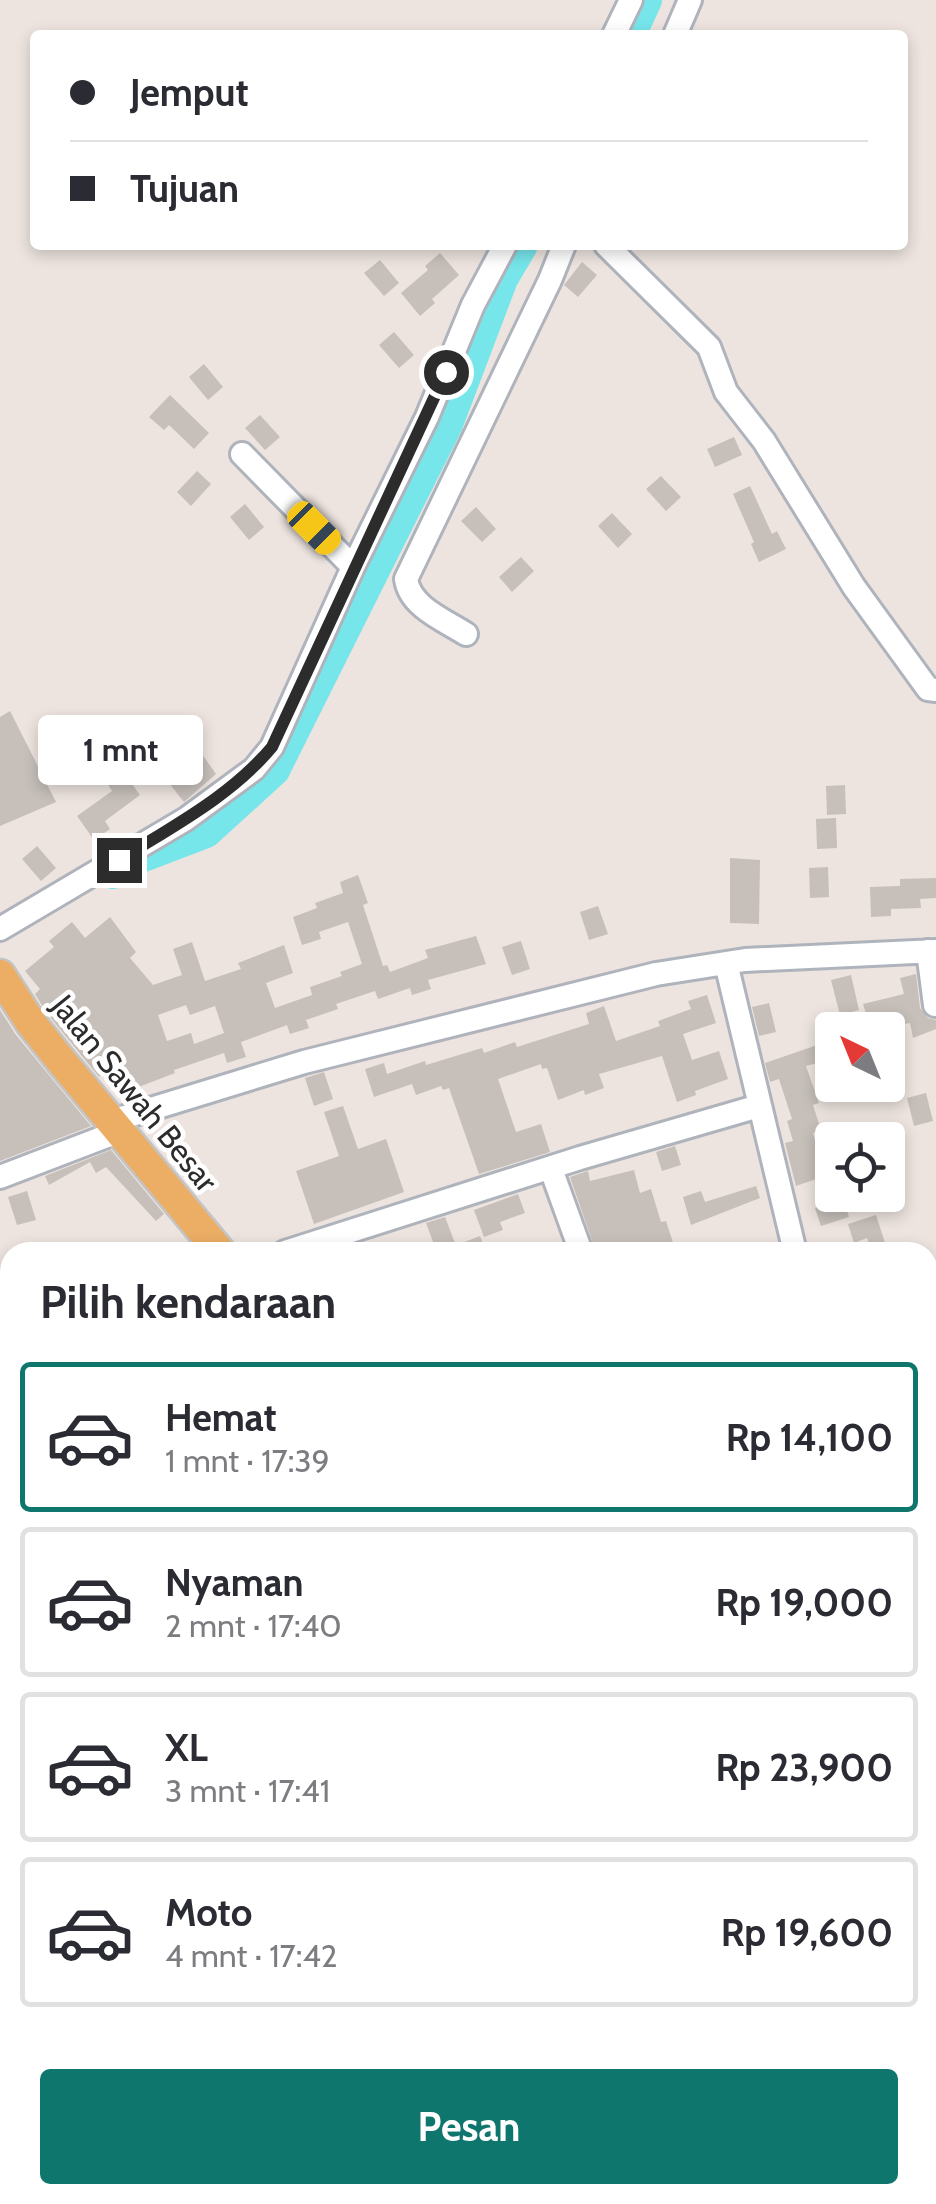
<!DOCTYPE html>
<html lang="id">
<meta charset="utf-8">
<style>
body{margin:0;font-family:Cabin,sans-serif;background:#f7f7f7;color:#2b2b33;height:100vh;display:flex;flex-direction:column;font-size:38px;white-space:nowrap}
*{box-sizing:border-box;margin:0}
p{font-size:32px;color:#7c7c81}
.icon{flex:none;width:55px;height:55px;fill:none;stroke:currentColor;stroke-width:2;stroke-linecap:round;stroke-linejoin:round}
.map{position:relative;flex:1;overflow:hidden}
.side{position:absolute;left:0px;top:1242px;width:938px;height:962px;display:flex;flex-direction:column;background:#fff;border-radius:30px 30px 0 0;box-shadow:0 5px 15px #0003}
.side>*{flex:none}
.top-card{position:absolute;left:30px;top:30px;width:878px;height:220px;border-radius:10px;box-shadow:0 5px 15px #0003;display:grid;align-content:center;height:220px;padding:0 40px;background:#fff}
.needle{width:65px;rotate:317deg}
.controls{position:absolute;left:815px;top:1012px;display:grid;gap:20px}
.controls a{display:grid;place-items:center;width:90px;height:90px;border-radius:10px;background:#fff;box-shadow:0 5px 15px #0003;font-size:50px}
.end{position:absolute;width:45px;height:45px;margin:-22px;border:12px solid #2c2c2c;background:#fff;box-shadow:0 0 0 5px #fff}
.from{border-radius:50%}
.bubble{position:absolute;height:70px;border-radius:10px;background:#fff;box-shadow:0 5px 15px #0003;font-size:32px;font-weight:700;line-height:70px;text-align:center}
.car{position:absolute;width:30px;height:60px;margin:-30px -15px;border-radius:12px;box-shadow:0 0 8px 2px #0007;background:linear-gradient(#f5c518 24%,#345 0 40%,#f5c518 0 76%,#345 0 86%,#f5c518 0)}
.top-card b{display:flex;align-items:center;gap:35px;height:95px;font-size:38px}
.top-card b+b{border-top:2px solid #e1e1e2}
.top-card i{width:25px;height:25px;background:#2b2b33}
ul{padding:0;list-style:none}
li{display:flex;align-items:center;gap:30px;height:150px;margin:0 20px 15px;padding:0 20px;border:5px solid #e1e1e2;border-radius:10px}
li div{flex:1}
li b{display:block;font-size:38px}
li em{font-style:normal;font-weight:700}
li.selected{border-color:#0f766e}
li>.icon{width:90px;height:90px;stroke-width:1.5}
h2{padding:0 40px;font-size:45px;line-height:120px}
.cta{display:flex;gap:20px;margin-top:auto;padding:20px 40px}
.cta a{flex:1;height:115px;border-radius:10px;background:#0f766e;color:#fff;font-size:40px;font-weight:700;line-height:115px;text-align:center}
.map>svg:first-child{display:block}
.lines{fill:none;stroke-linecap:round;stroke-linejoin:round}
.river{stroke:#76e6eb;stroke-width:32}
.building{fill:#c6bfba;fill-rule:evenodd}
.minor-casing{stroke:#afb4bc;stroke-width:28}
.major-casing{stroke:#c4c4c4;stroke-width:35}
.minor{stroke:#fff;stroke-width:22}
.major{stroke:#ecae65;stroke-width:30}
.route{stroke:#2c2c2c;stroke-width:12}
.labels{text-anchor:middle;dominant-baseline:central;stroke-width:9;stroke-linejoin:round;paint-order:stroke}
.street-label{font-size:32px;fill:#2c2c2c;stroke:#fff}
</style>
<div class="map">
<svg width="936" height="2204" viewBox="0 0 936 2204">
<rect width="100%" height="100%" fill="#ede4df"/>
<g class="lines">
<!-- river -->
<path class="river" d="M630,35L646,0
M113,873L138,858L206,832L274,770L447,424L502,279L522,245"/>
</g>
<!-- building -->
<path class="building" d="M440,253L459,275L432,299L435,303L420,316L401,293L428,270L425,266Z
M380,260L399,283L384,296L364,273Z
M582,262L597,275L578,297L564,285Z
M394,332L414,355L399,368L379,345Z
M204,364L223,387L208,400L189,377Z
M170,395L209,433L194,449L169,425L164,430L149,417Z
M260,415L280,437L265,450L245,428Z
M734,437L742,455L715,467L707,449Z
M197,471L211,484L191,506L177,492Z
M661,476L681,497L666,511L646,489Z
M750,486L772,534L777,531L786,549L759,562L751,544L754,542L733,494Z
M245,504L264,527L249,540L230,517Z
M476,507L496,529L482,542L461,521Z
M612,513L632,534L618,548L598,526Z
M521,557L534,571L512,592L499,577Z
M10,711L56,802L0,826V717Z
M158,737L178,765L199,750L216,774L184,802L142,749Z
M123,771L140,795L105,821L110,829L94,840L77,816L112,791L107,783Z
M845,785L846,814L827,815L826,786Z
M836,818L837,848L817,849L816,819Z
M37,846L56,868L41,881L22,859Z
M730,858L760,860L759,924L730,923Z
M828,867L829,897L810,898L809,868Z
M358,875L368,903L363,905L383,966L387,965L390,972L428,958L425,950L476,936L486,964L428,980L431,989L412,995L410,988L378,999L375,991L336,1004L338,1009L306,1020L309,1028L290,1034L287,1025L241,1042L246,1057L227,1063L224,1053L174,1070L175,1073L118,1095L108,1069L99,1077L46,1012L35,994L40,989L25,971L54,947L49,941L72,922L85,938L110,917L136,952L130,958L153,985L182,975L173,949L192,942L205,981L241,969L238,963L284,945L293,973L266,983L275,1008L312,995L310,987L342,976L340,972L362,964L348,922L319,932L321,939L302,945L293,917L317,908L315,903L343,893L340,882ZM186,1005L190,1015L215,1006L224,1033L194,1044L191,1033L167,1041L158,1015Z
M936,878V898L920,899L921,908L891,909V916L871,917L870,887L900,886V879Z
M598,906L608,934L589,940L580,912Z
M521,941L530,969L512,975L502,947Z
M916,974L920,1008L928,1018L936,1020V1029L913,1038L910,1023L871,1030L863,1004L904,994L900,978Z
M851,975L859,1010L840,1015L831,980Z
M707,995L716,1023L683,1034L692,1060L719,1051L728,1079L695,1091L696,1095L677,1102L662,1056L599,1074L604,1088L585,1095L584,1090L558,1100L547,1068L542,1069L541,1064L498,1079L516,1132L541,1124L550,1152L479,1174L449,1088L443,1090L441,1086L416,1095L412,1084L374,1097L365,1069L384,1063L387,1074L425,1061L426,1065L482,1048L484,1053L515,1042L517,1047L589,1024L586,1013L604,1006L616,1041L660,1026L658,1021L691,1009L688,1001Z
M769,1003L776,1032L759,1036L752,1007Z
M0,1010L16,1035L91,1126L0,1161Z
M832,1040V1059L806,1066L819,1103L813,1105L821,1130L813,1133L825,1176L796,1186L785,1143L793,1141L787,1121L792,1119L779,1079L770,1082L765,1063Z
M324,1072L333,1099L314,1106L305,1078Z
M926,1093L933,1121L914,1126L907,1098Z
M343,1106L358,1149L386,1139L404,1192L314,1224L296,1171L339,1156L324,1112Z
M675,1146L681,1165L662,1171L656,1152Z
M111,1150L164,1214L156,1221L106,1167L96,1173L90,1162L49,1185L45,1176Z
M634,1170L640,1193L651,1189L661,1222L666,1221L675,1249L663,1252H596L570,1177L588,1171L590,1181Z
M756,1186L760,1198L691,1225L683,1197L701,1191L705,1202Z
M27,1191L36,1220L17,1225L8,1197Z
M518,1194L525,1213L500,1222L503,1230L484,1237L474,1210Z
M843,1198L849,1217L821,1226L815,1208Z
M876,1215L888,1252H871L867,1238L854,1243L848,1224Z
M445,1217L455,1243L436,1250L426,1223Z
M480,1236L486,1252H442L441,1251Z"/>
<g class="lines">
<defs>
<path id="minor" d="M614,35L631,0
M675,35L690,0
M606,245L709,347L726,392L764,441L854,587L928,689L936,690
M242,454L353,567
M466,634C444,620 410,607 406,579L550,280L564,245
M0,929L186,819L254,769L272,747L353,567L427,417L473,305L505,245
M928,951L935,1005
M726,963L795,1252
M112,1121L304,1062L656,974L745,960L936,951
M551,1169L581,1252
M0,1177L120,1131
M285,1252L580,1158L759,1106
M928,1409L936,1406
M0,1521L10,1552
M0,1905L10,1899
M849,2202L863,2195"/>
<path id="major" d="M0,975L31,1023L62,1062L220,1252
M928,2169L936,2180"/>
</defs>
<!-- minor casing -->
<use href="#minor" class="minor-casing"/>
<!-- major casing -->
<use href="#major" class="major-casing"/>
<!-- minor -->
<use href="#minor" class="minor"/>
<!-- major -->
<use href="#major" class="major"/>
</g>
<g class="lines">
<!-- route -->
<path class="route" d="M119,860C173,826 231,796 272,747L446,372"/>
</g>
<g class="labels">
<!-- street labels -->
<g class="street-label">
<text transform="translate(135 1093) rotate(51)">Jalan Sawah Besar</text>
</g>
</g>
</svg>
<div class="controls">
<a><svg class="needle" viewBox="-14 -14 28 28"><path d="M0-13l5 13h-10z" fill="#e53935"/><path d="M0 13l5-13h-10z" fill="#7c7c81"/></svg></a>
<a><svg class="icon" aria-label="locate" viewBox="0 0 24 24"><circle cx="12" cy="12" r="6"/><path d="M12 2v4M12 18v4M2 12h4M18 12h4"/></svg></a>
</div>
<i class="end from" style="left:446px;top:372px"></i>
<i class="end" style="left:119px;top:860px"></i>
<div class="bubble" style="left:38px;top:715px;width:165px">1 mnt</div>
<i class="car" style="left:314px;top:528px;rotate:135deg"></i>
<div class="top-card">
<b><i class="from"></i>Jemput</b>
<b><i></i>Tujuan</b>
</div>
<section class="side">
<h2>Pilih kendaraan</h2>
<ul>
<li class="selected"><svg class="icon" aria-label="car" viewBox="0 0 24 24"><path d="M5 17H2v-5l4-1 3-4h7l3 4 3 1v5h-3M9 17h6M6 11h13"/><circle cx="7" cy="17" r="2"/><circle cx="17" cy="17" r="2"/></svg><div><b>Hemat</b><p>1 mnt · 17:39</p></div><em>Rp 14,100</em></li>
<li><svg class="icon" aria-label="car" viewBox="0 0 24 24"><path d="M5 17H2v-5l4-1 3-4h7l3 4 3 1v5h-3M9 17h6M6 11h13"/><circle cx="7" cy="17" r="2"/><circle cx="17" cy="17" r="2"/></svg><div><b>Nyaman</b><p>2 mnt · 17:40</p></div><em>Rp 19,000</em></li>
<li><svg class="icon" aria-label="car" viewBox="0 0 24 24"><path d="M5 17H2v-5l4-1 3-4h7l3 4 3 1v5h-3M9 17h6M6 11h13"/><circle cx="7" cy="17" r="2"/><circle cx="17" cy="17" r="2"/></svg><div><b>XL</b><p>3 mnt · 17:41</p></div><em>Rp 23,900</em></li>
<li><svg class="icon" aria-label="car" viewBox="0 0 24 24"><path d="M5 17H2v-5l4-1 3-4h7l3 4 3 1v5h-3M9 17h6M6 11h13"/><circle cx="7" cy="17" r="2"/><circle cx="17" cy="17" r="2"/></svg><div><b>Moto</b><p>4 mnt · 17:42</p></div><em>Rp 19,600</em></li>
</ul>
<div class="cta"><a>Pesan</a></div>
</section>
</div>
